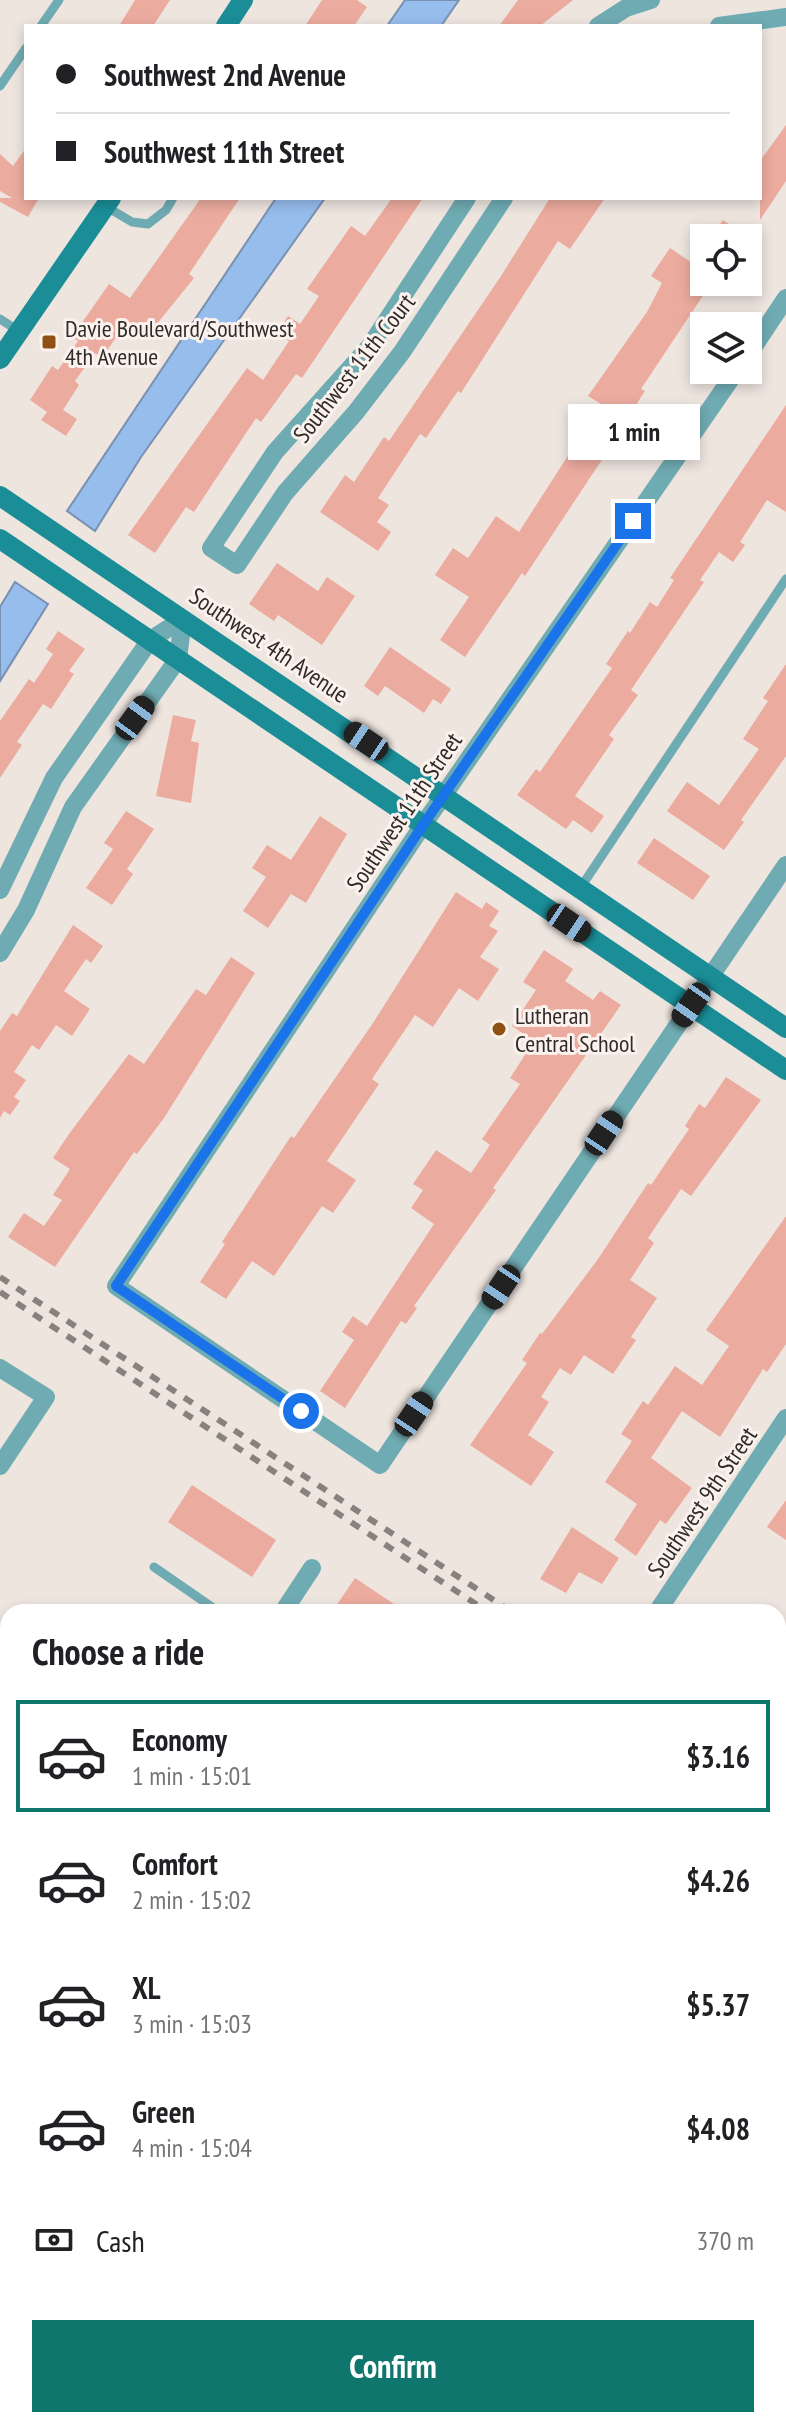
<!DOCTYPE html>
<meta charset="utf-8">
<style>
body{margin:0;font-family:"PT Sans Narrow",sans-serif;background:#f2f2f2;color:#202124;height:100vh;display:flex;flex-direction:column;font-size:30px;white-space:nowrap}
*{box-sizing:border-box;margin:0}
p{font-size:26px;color:#757577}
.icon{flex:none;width:44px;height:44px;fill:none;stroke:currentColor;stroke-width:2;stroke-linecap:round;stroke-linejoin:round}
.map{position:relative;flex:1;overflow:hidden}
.drawer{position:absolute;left:0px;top:1604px;width:786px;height:824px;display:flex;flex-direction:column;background:#fff;border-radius:24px 24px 0 0;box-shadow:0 4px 12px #0003}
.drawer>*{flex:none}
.guide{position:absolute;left:24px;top:24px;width:738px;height:176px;border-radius:0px;box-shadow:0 4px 12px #0003;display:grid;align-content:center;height:176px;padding:0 32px;background:#fff}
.controls{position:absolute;left:690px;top:224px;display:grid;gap:16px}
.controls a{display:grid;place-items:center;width:72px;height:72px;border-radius:0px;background:#fff;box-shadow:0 4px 12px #0003;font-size:40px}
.end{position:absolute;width:36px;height:36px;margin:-18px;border:10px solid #1a73e8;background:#fff;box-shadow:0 0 0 4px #fff}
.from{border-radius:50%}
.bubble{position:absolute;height:56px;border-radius:0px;background:#fff;box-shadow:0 4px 12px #0003;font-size:26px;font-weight:700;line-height:56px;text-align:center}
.car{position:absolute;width:24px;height:48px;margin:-24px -12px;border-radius:10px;box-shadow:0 0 6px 2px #0007;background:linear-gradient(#222 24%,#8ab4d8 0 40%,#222 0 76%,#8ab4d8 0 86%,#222 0)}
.guide b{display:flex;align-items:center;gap:28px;height:76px;font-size:30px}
.guide b+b{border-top:2px solid #e0e0e0}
.guide i{width:20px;height:20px;background:#202124}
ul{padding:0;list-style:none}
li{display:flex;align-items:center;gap:24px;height:112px;margin:0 16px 12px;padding:0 16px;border:4px solid transparent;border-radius:0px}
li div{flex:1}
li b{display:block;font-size:30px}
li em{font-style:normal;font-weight:700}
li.active{border-color:#0f766e}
li>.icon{width:72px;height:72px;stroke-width:1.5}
h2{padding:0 32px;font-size:36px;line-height:96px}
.pay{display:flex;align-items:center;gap:20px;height:88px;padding:0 32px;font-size:30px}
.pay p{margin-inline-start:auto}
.action{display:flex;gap:16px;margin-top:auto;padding:16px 32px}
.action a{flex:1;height:92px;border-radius:0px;background:#0f766e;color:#fff;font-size:32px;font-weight:700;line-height:92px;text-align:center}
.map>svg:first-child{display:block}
.green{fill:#b2dcb7}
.water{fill:#97bded;stroke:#7891b2;stroke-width:2}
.building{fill:#ecab9f}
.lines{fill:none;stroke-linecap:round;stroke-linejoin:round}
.lane{stroke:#6fabb2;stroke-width:9}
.street{stroke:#6fabb2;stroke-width:18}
.secondary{stroke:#1a8d97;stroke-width:20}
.rail{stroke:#88827e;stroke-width:6;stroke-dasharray:10 10;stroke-linecap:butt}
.route{stroke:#1a73e8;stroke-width:10}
.poi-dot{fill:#8e5013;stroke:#fbf2ed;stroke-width:3}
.labels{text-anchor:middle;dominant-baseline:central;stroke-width:6;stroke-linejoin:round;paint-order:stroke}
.poi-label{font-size:24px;fill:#2f2b29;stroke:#fbf2ed;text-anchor:start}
.street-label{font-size:24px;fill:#2f2b29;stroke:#fbf2ed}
</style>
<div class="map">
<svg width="786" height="2428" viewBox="0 0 786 2428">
<rect width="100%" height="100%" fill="#eee5df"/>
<!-- green -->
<path class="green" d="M778,1827L786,1832V2428H689L677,2420H778Z"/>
<!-- water -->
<path class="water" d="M405,0H459L441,26H387Z
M276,198H325L141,457L95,531L67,511Z
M15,582L48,604L0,681V607Z"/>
<!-- building -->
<path class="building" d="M135,0H170L153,26H119Z
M322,0H357L367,7L354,26H305Z
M518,0H573L540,26H499Z
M786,125V181L760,220V161Z
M26,148V198H39L28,217L0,202V198H12L0,191V154L13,166Z
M201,198H240L189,274L194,278L148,335L127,321L102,358L95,353L75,381L79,385L63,410L77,419L66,436L41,420L47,412L30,400L52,366L58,370L78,341L72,337L109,284L130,298Z
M392,198H423L302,378L296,374L261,422L256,418L194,512L186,507L155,553L128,535L247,368L263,380L289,341L277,333L288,316L300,324L319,296L307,289L351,226L365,236Z
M550,198H605L570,249L558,241L461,393L458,391L426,438L420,434L378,498L389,505L377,522L391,532L378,551L320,512L345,475L354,482L384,437L389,441L501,276Z
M723,220L749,238H710Z
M670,248L704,271V282H712L641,389L645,391L619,431L623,434L609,453L607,452L525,576L522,573L465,657L440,640L469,597L435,575L453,548L468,558L496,516L519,532L601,404L588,396L647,312L662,283L651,276Z
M786,405V512L767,500L740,542L745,545L733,562L719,552L700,580L704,582L631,690L638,695L609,735L614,739L575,796L604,816L592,833L573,820L566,829L517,795L536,769L540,772L612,668L606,664L628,631L630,633L650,602L657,607L674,580L670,578Z
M277,563L318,591L327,577L355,596L322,645L278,615L274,621L249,604Z
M58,631L85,649L69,671L74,674L51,709L43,704L17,742L22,745L0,778V721L29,679L34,683L53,654L46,649Z
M390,647L451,689L441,704L433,699L424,713L385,686L378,696L364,686Z
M786,664V756L741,820L744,822L724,850L667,811L687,782L719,805L759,749L743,739L768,701L763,698Z
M173,715L196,720L191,741L199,743L191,803L156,796Z
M126,811L154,829L127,869L133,874L112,905L86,888L113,849L104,843Z
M320,816L347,834L306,903L291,894L268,928L243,911L266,877L252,868L267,845L291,860Z
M654,838L710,876L693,900L637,863Z
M456,892L482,909L486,902L499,911L489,926L498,931L480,957L499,969L478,1001L459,988L433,1027L415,1015L372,1079L379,1084L327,1161L356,1180L333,1213L322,1206L274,1276L252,1261L226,1299L200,1282L225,1244L222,1242L291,1136L294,1138L373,1023Z
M73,925L103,946L91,963L86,959L64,991L90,1009L72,1036L56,1025L39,1050L32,1045L14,1072L26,1080L14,1097L20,1101L10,1115L4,1111L0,1118V1031L12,1013L17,1016Z
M544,950L573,969L565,981L593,1000L600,991L621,1005L493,1188L496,1190L414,1306L417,1308L406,1324L401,1321L345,1408L320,1391L354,1340L342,1332L353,1316L367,1326L434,1224L411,1208L423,1190L413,1184L436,1150L471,1173L490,1145L482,1139L520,1084L510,1078L534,1041L512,1026L536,990L523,982Z
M231,957L255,973L164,1118L137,1154L134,1152L55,1267L8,1237L24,1213L44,1226L62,1200L53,1195L70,1169L53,1158L69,1134L129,1054L144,1064L196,989L206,995Z
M726,1077L761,1100L691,1196L681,1189L648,1238L654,1243L630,1280L657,1298L631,1337L636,1340L613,1374L584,1355L571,1375L560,1368L541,1397L549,1402L528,1435L554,1452L531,1486L470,1445L527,1363L522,1360L540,1333L542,1334L598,1259L648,1183L651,1185L689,1129L685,1126L699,1104L705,1108Z
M786,1216V1344L767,1372L763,1369L720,1437L682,1411L651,1458L692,1488L666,1524L660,1520L636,1556L614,1540L637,1504L605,1482L632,1441L621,1434L643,1401L648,1405L675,1366L702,1385L729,1346L706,1330Z
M192,1485L276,1540L252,1577L168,1522Z
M786,1500V1540L767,1527Z
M572,1527L619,1558L602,1584L579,1572L566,1593L540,1579Z
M355,1578L406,1612H332Z"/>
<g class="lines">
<!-- lane -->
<path class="lane" d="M41,26L59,0
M0,86L26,48
M105,206L132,222L148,224L166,210L173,198
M0,319L20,332
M581,887L786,579
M154,1567L219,1612
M0,1826L8,1814
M0,1880L8,1885
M778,2257L786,2262
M225,2420L237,2428"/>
<!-- street -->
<path class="street" d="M598,26L626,8L651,0
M719,26L786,17
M467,198L370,346L275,452L211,548L237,565L285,493L356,412L402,352L504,198
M748,355L786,298
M737,370L423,825L116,1286L380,1465L786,865
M0,890L54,778L150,640L183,619
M0,953L26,910L73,807L178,659L183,619
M0,1368L46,1397L0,1466
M283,1612L312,1568
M657,1612L786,1418
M0,2103L8,2091
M115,2428L121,2420
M468,2428L474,2420"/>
<!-- secondary -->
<path class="secondary" d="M226,26L243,0
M0,359L111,198
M0,496L786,1028
M0,539L786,1070
M0,2024L8,2029
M626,2420L638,2428"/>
<!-- rail -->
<path class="rail" d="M0,1277L512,1612
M0,1292L488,1612
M778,1786L786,1791
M778,1803L786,1808"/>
</g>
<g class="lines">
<!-- route -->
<path class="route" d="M301,1411L116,1286L423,825L633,521"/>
</g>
<!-- markers -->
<g class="poi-dot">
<rect x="41" y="334" width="16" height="16" rx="4"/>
<circle cx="499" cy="1029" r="8"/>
</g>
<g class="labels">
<!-- poi labels -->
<g class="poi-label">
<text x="65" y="328">Davie Boulevard/Southwest<tspan x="65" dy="28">4th Avenue</tspan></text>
<text x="515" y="1015">Lutheran<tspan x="515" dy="28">Central School</tspan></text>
</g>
<!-- street labels -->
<g class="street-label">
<text transform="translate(354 368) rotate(-52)">Southwest 11th Court</text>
<text transform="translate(269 645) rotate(34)">Southwest 4th Avenue</text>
<text transform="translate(404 812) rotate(-56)">Southwest 11th Street</text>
<text transform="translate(702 1502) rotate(-56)">Southwest 9th Street</text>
</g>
</g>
</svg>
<div class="controls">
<a><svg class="icon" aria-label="locate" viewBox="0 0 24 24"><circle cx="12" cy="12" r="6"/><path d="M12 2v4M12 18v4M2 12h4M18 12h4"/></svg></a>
<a><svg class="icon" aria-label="layers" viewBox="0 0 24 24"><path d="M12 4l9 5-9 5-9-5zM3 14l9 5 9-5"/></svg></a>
</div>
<i class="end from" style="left:301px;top:1411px"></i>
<i class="end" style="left:633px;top:521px"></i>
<div class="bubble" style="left:568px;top:404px;width:132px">1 min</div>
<i class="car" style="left:135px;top:718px;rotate:36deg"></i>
<i class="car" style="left:366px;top:741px;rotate:304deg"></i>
<i class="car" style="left:569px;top:923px;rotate:124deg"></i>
<i class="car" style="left:691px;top:1005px;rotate:215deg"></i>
<i class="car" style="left:604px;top:1133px;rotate:34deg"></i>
<i class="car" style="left:501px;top:1287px;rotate:214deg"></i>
<i class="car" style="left:414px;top:1414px;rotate:34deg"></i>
<div class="guide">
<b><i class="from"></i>Southwest 2nd Avenue</b>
<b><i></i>Southwest 11th Street</b>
</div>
<section class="drawer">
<h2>Choose a ride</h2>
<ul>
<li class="active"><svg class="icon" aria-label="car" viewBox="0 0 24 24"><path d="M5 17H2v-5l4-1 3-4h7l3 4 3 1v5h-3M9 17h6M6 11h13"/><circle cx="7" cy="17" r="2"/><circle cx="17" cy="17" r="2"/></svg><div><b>Economy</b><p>1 min · 15:01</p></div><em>$3.16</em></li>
<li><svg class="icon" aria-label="car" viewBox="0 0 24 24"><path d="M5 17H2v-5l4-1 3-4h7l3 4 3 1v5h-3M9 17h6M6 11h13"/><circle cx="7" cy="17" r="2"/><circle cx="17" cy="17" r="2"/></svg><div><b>Comfort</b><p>2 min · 15:02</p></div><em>$4.26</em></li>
<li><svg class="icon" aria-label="car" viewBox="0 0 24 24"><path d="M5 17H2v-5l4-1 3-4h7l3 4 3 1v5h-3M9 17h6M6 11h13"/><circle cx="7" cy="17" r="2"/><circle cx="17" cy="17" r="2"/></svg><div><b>XL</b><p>3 min · 15:03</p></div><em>$5.37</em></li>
<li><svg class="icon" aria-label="car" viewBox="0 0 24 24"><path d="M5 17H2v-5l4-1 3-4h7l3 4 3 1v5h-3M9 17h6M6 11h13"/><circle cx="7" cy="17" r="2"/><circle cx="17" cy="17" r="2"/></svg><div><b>Green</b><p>4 min · 15:04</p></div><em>$4.08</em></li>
</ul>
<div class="pay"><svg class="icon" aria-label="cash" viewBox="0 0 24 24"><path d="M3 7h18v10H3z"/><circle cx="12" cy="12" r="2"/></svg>Cash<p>370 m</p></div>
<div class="action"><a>Confirm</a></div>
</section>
</div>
